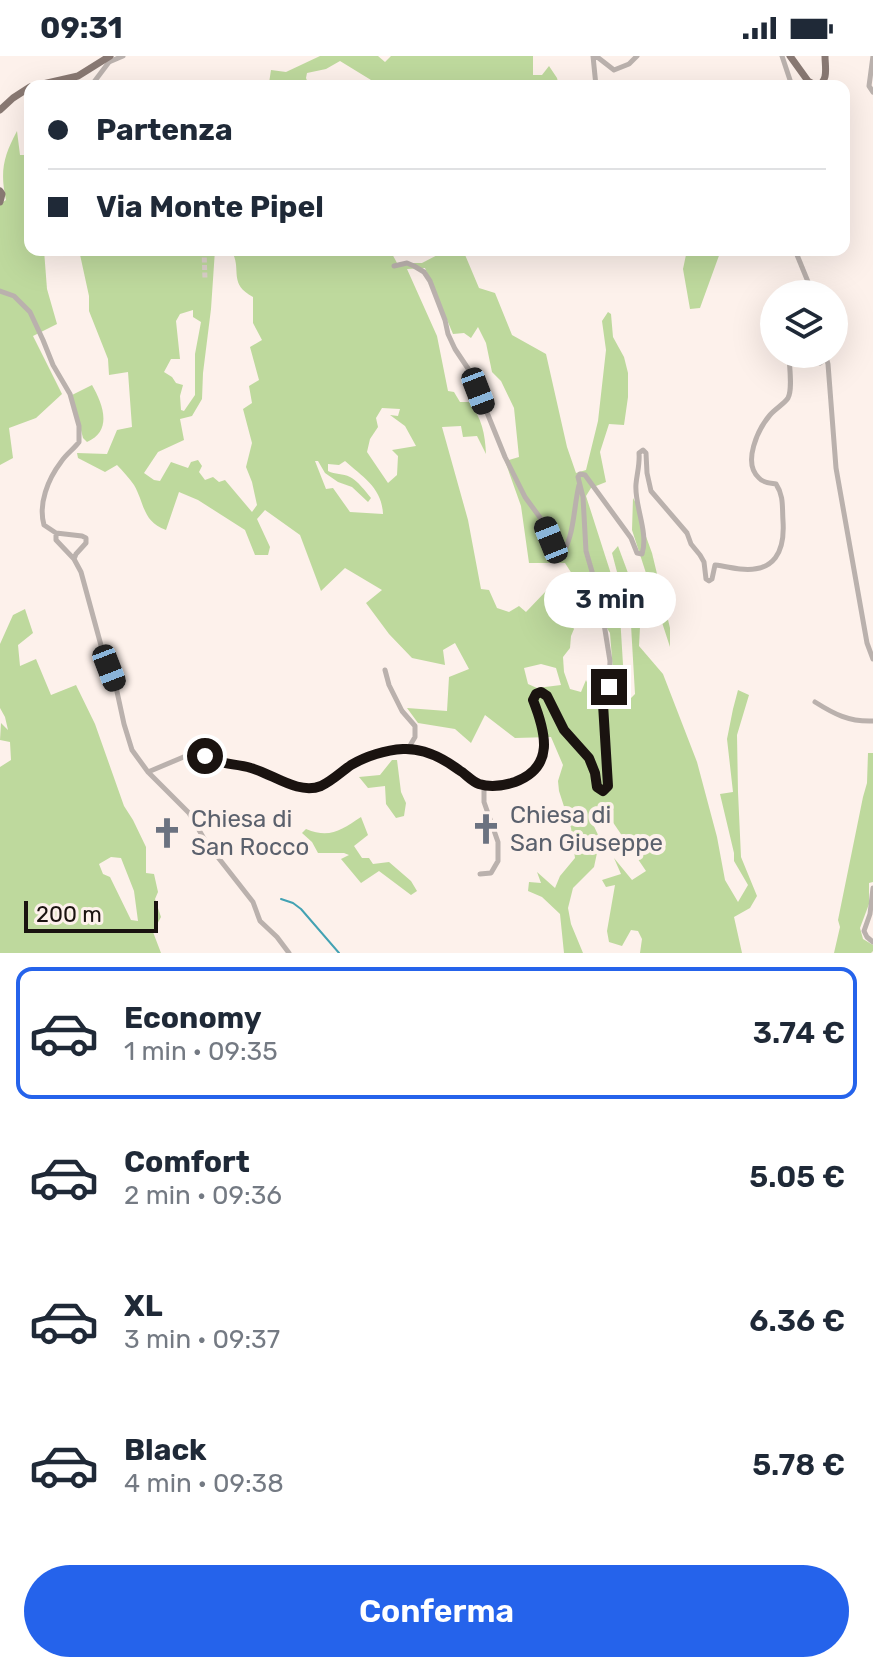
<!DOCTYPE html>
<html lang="it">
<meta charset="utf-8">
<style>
body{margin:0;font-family:Rubik,sans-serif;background:#f2f2f3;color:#1f2937;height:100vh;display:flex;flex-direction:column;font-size:30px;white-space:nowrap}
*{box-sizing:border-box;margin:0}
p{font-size:26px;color:#747a83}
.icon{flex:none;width:44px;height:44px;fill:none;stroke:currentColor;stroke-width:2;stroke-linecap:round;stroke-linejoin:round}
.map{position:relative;height:897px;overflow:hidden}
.sheet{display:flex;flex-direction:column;background:#fff;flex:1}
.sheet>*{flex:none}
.banner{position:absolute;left:24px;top:24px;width:826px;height:176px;border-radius:16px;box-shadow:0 8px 32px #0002;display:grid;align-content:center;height:176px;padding:0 24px;background:#fff}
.fabs{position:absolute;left:760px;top:224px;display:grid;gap:16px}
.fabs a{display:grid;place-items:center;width:88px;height:88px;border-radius:50%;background:#fff;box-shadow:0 8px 32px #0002;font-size:40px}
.scale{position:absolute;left:24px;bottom:20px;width:134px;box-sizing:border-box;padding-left:8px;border:4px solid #1a1310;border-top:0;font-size:22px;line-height:28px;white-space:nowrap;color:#1a1310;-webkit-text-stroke:6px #fdf1eb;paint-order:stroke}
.end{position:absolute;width:36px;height:36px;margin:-18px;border:10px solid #1a1310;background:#fff;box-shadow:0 0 0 4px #fff}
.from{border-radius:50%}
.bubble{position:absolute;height:56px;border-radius:28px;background:#fff;box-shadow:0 8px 32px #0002;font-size:26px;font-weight:600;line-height:56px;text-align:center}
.car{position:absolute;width:24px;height:48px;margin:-24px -12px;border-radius:10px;box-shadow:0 0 6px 2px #0007;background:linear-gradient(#222 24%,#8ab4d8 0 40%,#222 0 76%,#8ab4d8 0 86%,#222 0)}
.banner b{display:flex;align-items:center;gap:28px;height:76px;font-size:30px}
.banner b+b{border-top:2px solid #e0e1e3}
.banner i{width:20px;height:20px;background:#1f2937}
ul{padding:14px 0 0;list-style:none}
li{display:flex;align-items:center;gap:24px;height:132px;margin:0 16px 12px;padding:0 8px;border:4px solid transparent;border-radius:16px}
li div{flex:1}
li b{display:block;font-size:30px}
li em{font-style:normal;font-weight:600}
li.active{border-color:#2563eb}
li>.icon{width:72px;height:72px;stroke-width:1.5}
.button{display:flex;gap:16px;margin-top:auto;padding:16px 24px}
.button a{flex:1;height:92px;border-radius:48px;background:#2563eb;color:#fff;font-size:32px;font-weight:600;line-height:92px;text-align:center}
.status{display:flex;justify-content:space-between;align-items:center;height:56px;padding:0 40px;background:#fff;direction:ltr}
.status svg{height:22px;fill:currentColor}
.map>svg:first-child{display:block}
.green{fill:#bed99d;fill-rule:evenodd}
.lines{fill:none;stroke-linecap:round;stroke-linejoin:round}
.stream{stroke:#43a2b3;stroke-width:2}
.minor-tunnel{stroke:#dbd0ca;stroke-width:5;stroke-dasharray:5 2.5;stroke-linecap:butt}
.minor{stroke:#bab1ad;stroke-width:5}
.major{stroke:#897973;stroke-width:7}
.route{stroke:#1a1310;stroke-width:10}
.labels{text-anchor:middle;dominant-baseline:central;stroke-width:8;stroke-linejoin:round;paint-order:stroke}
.worship-label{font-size:24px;fill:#5b616d;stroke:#fdf1eb;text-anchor:start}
</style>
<div class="status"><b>09:31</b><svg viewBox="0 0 49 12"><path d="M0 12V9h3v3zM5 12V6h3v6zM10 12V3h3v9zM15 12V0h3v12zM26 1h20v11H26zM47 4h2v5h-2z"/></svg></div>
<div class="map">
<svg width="873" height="897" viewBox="0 0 873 897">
<rect width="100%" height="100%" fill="#fdf1eb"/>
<!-- green -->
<path class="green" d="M320,0H378L385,6L391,0H533V19H542L549,10L557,22L559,30H367L371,24L340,5L326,13L307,17L306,22L309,30H247L269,27L271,14L286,16Z
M17,75L20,99H30V194H44L47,233L57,268L33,280L62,338L36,362L9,372L13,402L0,409V148L6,144C0,116 3,101 17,75Z
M79,194H87L88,196L98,194H215L211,253L203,317L202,343L192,360L180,363L184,384L158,396L144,417L154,424L160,425L171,406L188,412L191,406L198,404L202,410L199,416L205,424L213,421L219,426L225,424L252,456L257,449L252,426L246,411L252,387L243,353L252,347L249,330L259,324L250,291L262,284L253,267V241C227,227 243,213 231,194H390L397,207H422L447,194H463L479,232L495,237L512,279L546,298L567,391L576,417L586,414L598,365L606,294L602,265L608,256L611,258L613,281L624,301L628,317V341L624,369L609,368L600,396L606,426L591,432L586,440L619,543L624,625L614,628L610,577L565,507H529L521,450L505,405L519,401L514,352L501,325L492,316L486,287L478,271L471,282L464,277L453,278L425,212L407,213L437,280L448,335L454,336L460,346H469C482,362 485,378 486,398L477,380L463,381L461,370L442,371L468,464L481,533L489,534L497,552L509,556L519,550L526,556L547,534L574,573L571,580L570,592L563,601L564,616L570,633L581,636L586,624C596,648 601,644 624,649L635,638L631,569L612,497L618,490L641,552L639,590L663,618L697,706L717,781L725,824L738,846L748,829L734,805V797L720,738L733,736L727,683L733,653L738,634L749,639L737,679L738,736L741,801L757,840L750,852L734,861L742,897H640L642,883L638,875L631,874L622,890L609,886L607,875L615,829L606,831L602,824L621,818L614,802L632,824L646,815L608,759L596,756L591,764L600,783L594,811L573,832L568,852L571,868L583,897H564L560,858L542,841L528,835L529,826L541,827L537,816L555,832L560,820L575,802L571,772L559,735L558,725L563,709L551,681L515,682L485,659L471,687L455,673L418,667L407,652L447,655L449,621L469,613L455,587L443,594L445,609L412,602L389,578L366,547L382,534L345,512L321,535L300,479L265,454L257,463L270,491L268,499H255L245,474L198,444L179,436L166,474C142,465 145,448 134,429C129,422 123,415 117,409L105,416L78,402L77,397L107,398L117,374L132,371L128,316L109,319L108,303L89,255V240ZM193,254V261L201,266L195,298V339L184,355L181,354L180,340L183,329L176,327L172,321L164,316L171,303H180L176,265L180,258ZM382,352L400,353L398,360L390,359L405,370L416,390L392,394L398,400L397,419L388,427L367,396L370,383L378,371L376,362ZM315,405H318L325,417L338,426L352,431L368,446L371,442C365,435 358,425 350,421C343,417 335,419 328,415V408L339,409L345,405C363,421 382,432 383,458L350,456L333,432L326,433ZM541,608L556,612L561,629L537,632L528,628L524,612Z
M687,194H721L700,252L690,253L683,213Z
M92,329C103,348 113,375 87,386L83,382L72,339Z
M633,442L638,451L640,464L652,497L670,572V591L632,474Z
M25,553L33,577L18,589L20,610L36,603L51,639L76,629L95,668L124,750L133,764L146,791V817L154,818L158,836L155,843L161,861L153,876L161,897H0V711L11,704L10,686L0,684L1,667L8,674L5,661L0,652V588L13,559ZM111,801L121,802L134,835L138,865L131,864L110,821L103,818L99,808Z
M868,697H873V826L869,827V848L860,872L863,883L873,889V895L871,897H834L840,871L838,864L863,741L867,727Z
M392,704H397L401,736L406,747L404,760L396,762L386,748L385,730L368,732L359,721L380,719Z
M361,761L368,779L354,790L362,802H369L373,808L389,806L411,825L417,835L411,839L379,815L361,827L341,803L349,799L344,797H318L312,786L302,777L306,773C330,783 341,774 361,761Z"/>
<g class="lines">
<!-- stream -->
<path class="stream" d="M281,843L293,847L301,853L339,897"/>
<!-- minor-tunnel -->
<path class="minor-tunnel" d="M204,194L205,224"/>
<!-- minor -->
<path class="minor" d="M593,0L596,30
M596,0L614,14L629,8L637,0
M782,0L792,30
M873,0L869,30L873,36
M91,30L109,6L123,0
M795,194L813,238
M394,210L407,207L414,210L424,216L430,225L445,264L448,278L455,293L471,317L505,401L525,441L544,467L551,484L555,501L558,504C575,484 573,453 579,429
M0,235L14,240L30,256L43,284L53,309L70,338L79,370V386C74,393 66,398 61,406C48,423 38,448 44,469L56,477L82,480L86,482V487L76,498L74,503L81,516L102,593L116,631L124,668L132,694L148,716L189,757L206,786L253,846L260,865L277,881L289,897
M814,298L815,302L820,307L825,303
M825,298L828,308L836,412L867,587L873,603
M56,477V484L74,503
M385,614L389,629L402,655L415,670V681L408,693
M815,646C834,658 849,666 873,665
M148,716L193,697H198L214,706L254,713L282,725L311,732L331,724L365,702L383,696L408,693L431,697L479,728L503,729L526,721L532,717L542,705L543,673L533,644L536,638L541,636L547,640L564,674L589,702L595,717L597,731L603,735L608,730L603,648L609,631L610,605L600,543L586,495L583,441L578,421L580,418L585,419L631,482L637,497L642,498C649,476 634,449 636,428C637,417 640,408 639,397L643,394L646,397L647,417L651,435L687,477L691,488L700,499L704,506L706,523L709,525L712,523L715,509C724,510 732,512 740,513C775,517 785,495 783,465C782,451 784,440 776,428C770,427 763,427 759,422C742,407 758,373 770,359C775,353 784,348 788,342C793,333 789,309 789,298
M480,818L491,817L498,805V786L484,746V729
M873,832L870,858L864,875L867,881L873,886"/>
<!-- major -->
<path class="major" d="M790,0L808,25L817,30C829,25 825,11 825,0
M34,30L78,20L110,0
M0,54L13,42L30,31
M0,135L2,138L0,146"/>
</g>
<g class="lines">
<!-- route -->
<path class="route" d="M205,700C219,709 235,707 251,712C273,718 298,739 321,730C332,725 341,716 351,709C366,700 386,694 403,693C423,692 443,702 459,714C466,718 471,725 479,728C491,732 503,730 515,726C555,711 546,677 533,644L536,638L541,636L547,640L564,674L589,702L595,717L597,731L603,735L608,730L603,648L609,631"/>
</g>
<!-- icons -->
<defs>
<symbol id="church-bare" viewBox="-9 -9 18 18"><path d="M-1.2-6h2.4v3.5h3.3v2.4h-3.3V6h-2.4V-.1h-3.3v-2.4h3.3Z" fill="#6b7280" stroke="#fdf1eb" stroke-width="2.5" paint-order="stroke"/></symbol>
</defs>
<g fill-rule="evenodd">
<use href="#church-bare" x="464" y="751" width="44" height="44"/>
<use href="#church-bare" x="145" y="755" width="44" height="44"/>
</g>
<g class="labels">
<!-- worship labels -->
<g class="worship-label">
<text x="510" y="759">Chiesa di<tspan x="510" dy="28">San Giuseppe</tspan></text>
<text x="191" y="763">Chiesa di<tspan x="191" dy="28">San Rocco</tspan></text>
</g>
</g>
</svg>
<div class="fabs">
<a><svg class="icon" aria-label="layers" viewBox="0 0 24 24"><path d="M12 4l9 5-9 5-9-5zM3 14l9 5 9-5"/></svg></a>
</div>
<div class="scale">200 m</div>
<i class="end from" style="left:205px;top:700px"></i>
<i class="end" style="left:609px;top:631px"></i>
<div class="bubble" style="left:544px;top:516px;width:132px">3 min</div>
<i class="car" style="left:478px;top:335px;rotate:159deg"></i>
<i class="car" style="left:551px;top:484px;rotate:338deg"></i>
<i class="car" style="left:109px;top:612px;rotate:159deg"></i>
<div class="banner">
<b><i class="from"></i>Partenza</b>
<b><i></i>Via Monte Pipel</b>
</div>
</div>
<section class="sheet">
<ul>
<li class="active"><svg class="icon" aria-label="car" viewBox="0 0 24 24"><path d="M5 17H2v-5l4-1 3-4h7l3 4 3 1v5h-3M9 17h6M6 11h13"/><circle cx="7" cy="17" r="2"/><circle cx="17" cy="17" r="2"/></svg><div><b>Economy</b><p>1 min · 09:35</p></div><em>3.74 €</em></li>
<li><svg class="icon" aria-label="car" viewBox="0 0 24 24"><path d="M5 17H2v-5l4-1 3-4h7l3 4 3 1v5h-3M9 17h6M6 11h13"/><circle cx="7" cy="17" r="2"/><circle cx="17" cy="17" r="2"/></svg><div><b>Comfort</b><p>2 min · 09:36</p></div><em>5.05 €</em></li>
<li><svg class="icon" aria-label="car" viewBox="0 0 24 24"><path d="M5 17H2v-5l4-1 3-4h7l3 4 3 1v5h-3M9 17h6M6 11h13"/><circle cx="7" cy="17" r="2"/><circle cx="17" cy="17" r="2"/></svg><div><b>XL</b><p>3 min · 09:37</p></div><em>6.36 €</em></li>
<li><svg class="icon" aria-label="car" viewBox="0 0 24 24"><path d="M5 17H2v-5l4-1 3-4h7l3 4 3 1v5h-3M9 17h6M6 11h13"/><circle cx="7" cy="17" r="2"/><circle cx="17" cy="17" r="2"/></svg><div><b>Black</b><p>4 min · 09:38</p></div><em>5.78 €</em></li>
</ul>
<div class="button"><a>Conferma</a></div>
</section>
